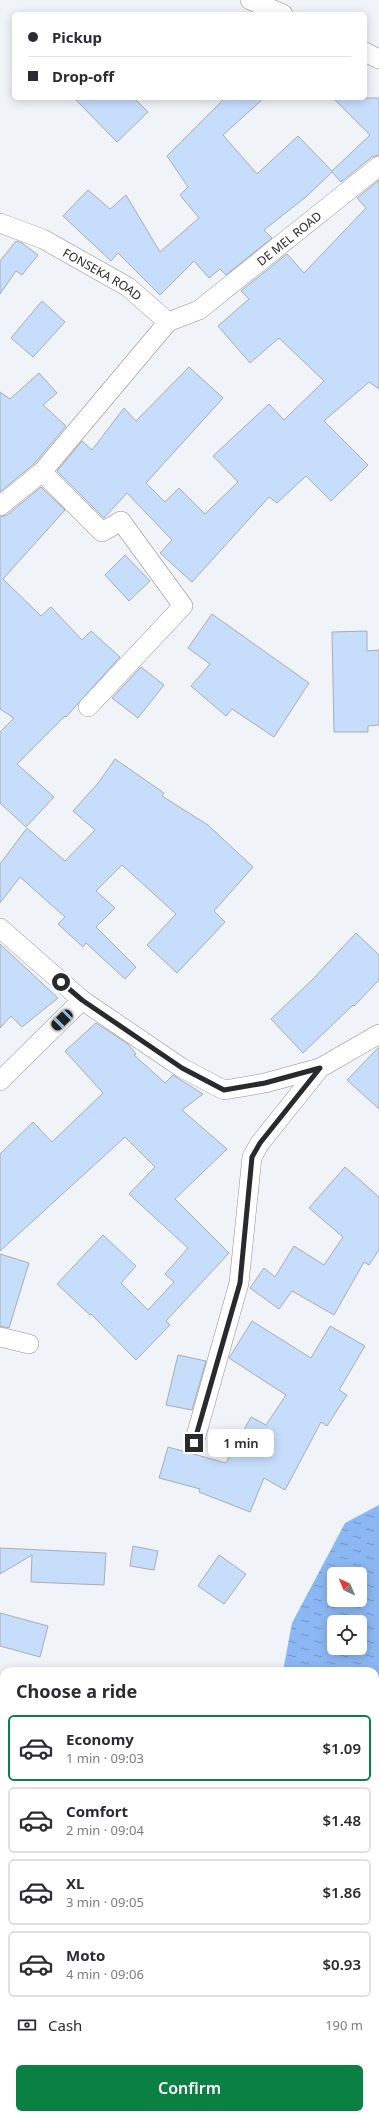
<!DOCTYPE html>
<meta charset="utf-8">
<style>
body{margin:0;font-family:"Noto Sans",sans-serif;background:#f7f7f7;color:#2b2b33;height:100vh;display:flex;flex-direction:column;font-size:15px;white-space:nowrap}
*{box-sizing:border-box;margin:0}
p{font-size:13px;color:#7c7c81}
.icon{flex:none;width:22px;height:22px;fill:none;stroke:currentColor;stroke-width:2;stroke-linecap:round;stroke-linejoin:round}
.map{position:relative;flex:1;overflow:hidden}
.side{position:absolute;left:0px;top:1667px;width:379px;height:452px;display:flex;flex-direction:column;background:#fff;border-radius:12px 12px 0 0;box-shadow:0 2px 10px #0003}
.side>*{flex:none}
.banner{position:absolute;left:12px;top:12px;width:355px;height:88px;border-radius:6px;box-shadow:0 2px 10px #0003;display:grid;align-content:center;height:88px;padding:0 16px;background:#fff}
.needle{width:26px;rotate:316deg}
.tools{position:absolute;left:327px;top:1567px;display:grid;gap:8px}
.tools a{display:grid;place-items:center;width:40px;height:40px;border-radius:6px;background:#fff;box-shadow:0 2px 10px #0003;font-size:20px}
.end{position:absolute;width:18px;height:18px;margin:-9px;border:5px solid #292a2b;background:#fff;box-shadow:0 0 0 2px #fff}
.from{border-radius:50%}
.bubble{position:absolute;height:28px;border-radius:6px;background:#fff;box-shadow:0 2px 10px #0003;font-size:13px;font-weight:600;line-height:28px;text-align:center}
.car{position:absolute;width:12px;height:24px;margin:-12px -6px;border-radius:5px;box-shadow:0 0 3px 1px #0007;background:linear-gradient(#222 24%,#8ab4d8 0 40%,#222 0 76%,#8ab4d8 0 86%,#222 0)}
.banner b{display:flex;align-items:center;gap:14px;height:38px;font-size:15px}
.banner b+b{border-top:1px solid #e1e1e2}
.banner i{width:10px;height:10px;background:#2b2b33}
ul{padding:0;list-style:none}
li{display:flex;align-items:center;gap:12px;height:66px;margin:0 8px 6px;padding:0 8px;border:2px solid #e1e1e2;border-radius:6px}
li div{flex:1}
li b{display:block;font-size:15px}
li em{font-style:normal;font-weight:600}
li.on{border-color:#0b8043}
li>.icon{width:36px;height:36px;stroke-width:1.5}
h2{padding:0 16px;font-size:18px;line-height:48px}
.pay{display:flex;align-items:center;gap:10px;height:44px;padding:0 16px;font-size:15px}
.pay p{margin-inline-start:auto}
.action{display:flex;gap:8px;margin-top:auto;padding:8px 16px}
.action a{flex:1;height:46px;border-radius:6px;background:#0b8043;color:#fff;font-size:16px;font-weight:600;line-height:46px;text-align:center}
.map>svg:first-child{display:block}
.water{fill:url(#water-ripples);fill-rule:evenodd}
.building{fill:#c6ddfc;stroke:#aaadb1}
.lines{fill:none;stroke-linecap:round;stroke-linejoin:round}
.street-casing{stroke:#8f9295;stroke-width:20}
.street{stroke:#fff;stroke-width:19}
.route{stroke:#292a2b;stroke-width:5}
.labels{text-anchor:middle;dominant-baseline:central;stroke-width:3.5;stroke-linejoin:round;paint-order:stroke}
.street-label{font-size:12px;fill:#292a2b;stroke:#fff}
</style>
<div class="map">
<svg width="379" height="2119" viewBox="0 0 379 2119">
<defs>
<pattern id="water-ripples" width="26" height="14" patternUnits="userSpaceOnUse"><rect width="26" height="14" fill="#8bb7f3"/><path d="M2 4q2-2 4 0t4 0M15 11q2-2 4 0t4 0" fill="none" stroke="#7295c5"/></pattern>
</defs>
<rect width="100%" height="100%" fill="#f0f3f7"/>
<!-- water -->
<path class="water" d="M379,1505V1961L375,1962V1671H283L292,1623L345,1523ZM334,1574H360V1600H334ZM334,1622H360V1648H334Z
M0,1757H4V2109L0,2110Z"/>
<!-- building -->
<path class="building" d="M74,98H134L148,112L117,142Z
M225,98H264L223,135L257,174L298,136L332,171L370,135L333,98H379V155L372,157L341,182L332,172L307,196L264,230L272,238L226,275L220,269L209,278L194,261L160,295L118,253L111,261L63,216L88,190L110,209L126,195L160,252L199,218L180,195L188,187L167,156Z
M379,180V389L369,382L324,421L368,465L331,501L306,476L277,503L269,497L192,582L160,553L172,540L127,493L104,518L57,471L82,441L92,450L124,408L136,421L189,367L223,398L146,483L165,502L179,488L205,514L238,482L213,456L269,404L284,420L324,381L279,338L250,363L218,326L249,299L241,291L287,254L304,273L366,208L357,198Z
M16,241L22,243L38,255L22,275L16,271L0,294V261Z
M42,301L65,322L33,357L11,338Z
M39,373L57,393L43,405L66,426L34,464L0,492V392L10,399Z
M41,487L65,510L3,579L41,616L51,607L82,640L91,631L120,657L66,717L65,716L17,764L54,797L26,827L0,803V732L14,718L0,709V517L7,515Z
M125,555L150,581L129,601L105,575Z
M212,614L309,683L274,737L232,709L226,716L191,686L210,664L188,648Z
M367,631V651L379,650V725L368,726V732H334L332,632Z
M141,667L164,685L138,718L112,698Z
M115,759L164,793L162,796L208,825L253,867L214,911L225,922L177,973L147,945L176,914L122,865L96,891L115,908L96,927L136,967L125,979L86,943L83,947L58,924L65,917L20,877L0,903V864L27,828L65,861L95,830L73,811L99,782Z
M356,933L379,955V980L354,1006L353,1005L303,1053L271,1019L313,979Z
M0,944L58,998L22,1027L11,1016L0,1028Z
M96,1023L128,1044L136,1054L134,1055L165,1083L173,1075L203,1094L182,1110L227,1149L175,1199L229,1253L166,1321L170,1325L136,1360L91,1314L90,1315L57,1284L103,1235L136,1266L121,1283L148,1310L174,1282L165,1274L188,1248L129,1194L155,1167L125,1137L0,1251V1154L33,1122L52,1142L103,1093L65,1051Z
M379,1047V1109L347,1080Z
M345,1167L379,1197V1250L369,1265L364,1262L334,1315L292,1291L279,1309L250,1288L264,1268L275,1277L294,1246L324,1265L343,1237L309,1208Z
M0,1254L29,1263L9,1328L0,1326Z
M252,1321L311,1358L330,1326L365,1346L339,1390L347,1395L327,1426L321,1422L285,1490L264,1478L250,1512L199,1492L200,1489L159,1478L168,1447L226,1463L251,1417L266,1425L286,1395L229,1358Z
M178,1355L206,1361L192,1410L166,1405Z
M133,1546L158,1551L154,1570L130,1566Z
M0,1548L106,1553L104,1585L31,1582L32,1555L0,1574Z
M219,1555L246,1574L224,1604L198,1586Z
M0,1613L48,1626L40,1657L0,1646Z"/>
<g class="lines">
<defs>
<g id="street">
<path d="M250,0L283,14"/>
<path d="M365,52L379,59"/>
<path id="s1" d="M0,223L43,239L128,287L168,322L199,310L379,166"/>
<path d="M42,472L102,532L121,521L183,606L88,707"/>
<path d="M0,506L42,472L168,322"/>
<path d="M0,928L82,1000"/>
<path d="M0,1081L82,1000L182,1068L224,1090L265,1083L320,1068L379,1034"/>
<path d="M0,1337L29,1344"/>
<path d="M194,1443L239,1283L252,1157L260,1143L320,1068"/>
<path d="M375,2000L379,1998"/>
<path d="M375,2095L379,2098"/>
<path d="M215,2119L219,2115"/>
<path d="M331,2119L334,2115"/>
</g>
</defs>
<!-- street casing -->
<use href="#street" class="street-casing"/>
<!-- street -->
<use href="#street" class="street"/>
</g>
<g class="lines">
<!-- route -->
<path class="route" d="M61,982L82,1000L182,1068L224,1090L265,1083L320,1068L260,1143L252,1157L240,1283L194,1443"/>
</g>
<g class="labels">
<!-- street labels -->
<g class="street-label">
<text stroke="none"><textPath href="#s1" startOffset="345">DE MEL ROAD</textPath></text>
<text stroke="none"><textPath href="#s1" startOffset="115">FONSEKA ROAD</textPath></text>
</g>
</g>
</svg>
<div class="tools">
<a><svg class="needle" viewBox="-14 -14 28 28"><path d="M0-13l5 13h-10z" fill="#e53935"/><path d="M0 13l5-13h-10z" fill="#7c7c81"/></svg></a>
<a><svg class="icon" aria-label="locate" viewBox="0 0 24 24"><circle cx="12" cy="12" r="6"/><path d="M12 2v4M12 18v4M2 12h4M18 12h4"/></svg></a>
</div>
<i class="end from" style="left:61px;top:982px"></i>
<i class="end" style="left:194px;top:1443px"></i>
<div class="bubble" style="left:208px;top:1429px;width:66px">1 min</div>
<i class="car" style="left:62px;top:1020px;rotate:226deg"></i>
<div class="banner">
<b><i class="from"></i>Pickup</b>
<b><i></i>Drop-off</b>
</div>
<section class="side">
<h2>Choose a ride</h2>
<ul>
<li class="on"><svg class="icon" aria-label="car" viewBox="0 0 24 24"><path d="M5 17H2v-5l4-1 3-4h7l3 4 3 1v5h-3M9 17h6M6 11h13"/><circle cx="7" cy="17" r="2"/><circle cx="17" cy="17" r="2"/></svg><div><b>Economy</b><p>1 min · 09:03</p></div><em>$1.09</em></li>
<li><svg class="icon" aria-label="car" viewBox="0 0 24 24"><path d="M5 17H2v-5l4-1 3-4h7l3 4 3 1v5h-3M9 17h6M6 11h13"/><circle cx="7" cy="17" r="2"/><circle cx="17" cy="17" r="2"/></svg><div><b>Comfort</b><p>2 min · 09:04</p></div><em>$1.48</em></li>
<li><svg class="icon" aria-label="car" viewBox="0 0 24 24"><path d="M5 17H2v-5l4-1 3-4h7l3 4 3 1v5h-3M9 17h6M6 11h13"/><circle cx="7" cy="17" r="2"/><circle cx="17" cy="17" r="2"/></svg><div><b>XL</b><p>3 min · 09:05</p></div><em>$1.86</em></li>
<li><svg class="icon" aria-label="car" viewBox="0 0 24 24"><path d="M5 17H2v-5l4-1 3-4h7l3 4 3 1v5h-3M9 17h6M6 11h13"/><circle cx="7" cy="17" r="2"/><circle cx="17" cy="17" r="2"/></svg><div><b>Moto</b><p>4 min · 09:06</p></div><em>$0.93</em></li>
</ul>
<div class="pay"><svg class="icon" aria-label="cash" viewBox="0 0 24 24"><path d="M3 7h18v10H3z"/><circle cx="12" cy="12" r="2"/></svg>Cash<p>190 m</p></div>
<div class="action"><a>Confirm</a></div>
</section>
</div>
